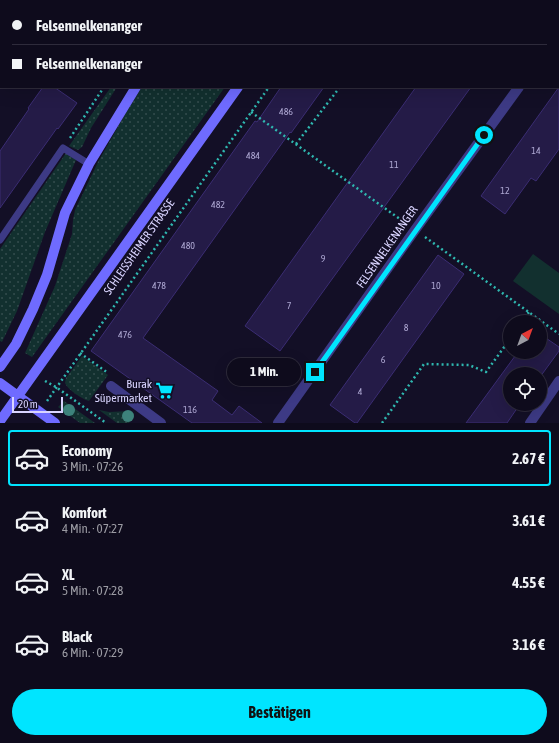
<!DOCTYPE html>
<html lang="de">
<meta charset="utf-8">
<style>
body{margin:0;font-family:"Asap Condensed",sans-serif;background:#1c1929;color:#f1f3f6;height:100vh;display:flex;flex-direction:column;font-size:15px;white-space:nowrap}
*{box-sizing:border-box;margin:0}
p{font-size:13px;color:#9b9ba3}
.icon{flex:none;width:22px;height:22px;fill:none;stroke:currentColor;stroke-width:2;stroke-linecap:round;stroke-linejoin:round}
.map{position:relative;height:423px;overflow:hidden}
.drawer{display:flex;flex-direction:column;background:#0e0b1c;flex:1}
.drawer>*{flex:none}
.top-card{position:absolute;left:0px;top:0px;width:559px;height:88px;box-shadow:0 4px 16px #0002,0 0 0 1px #2e2b3b;display:grid;align-content:center;height:88px;padding:0 12px;background:#0e0b1c}
.needle{width:26px;rotate:41deg}
.buttons{position:absolute;left:503px;top:315px;display:grid;gap:8px}
.buttons a{display:grid;place-items:center;width:44px;height:44px;border-radius:50%;background:#0e0b1c;box-shadow:0 4px 16px #0002,0 0 0 1px #2e2b3b;font-size:20px}
.scale{position:absolute;left:12px;bottom:10px;width:51px;box-sizing:border-box;padding-left:4px;border:2px solid #d9d4ff;border-top:0;font-size:11px;line-height:14px;white-space:nowrap;color:#d9d4ff;-webkit-text-stroke:3px #130f26;paint-order:stroke}
.end{position:absolute;width:18px;height:18px;margin:-9px;border:5px solid #00e5ff;background:#111;box-shadow:0 0 0 2px #111}
.from{border-radius:50%}
.bubble{position:absolute;height:28px;border-radius:14px;background:#0e0b1c;box-shadow:0 4px 16px #0002,0 0 0 1px #2e2b3b;font-size:13px;font-weight:700;line-height:28px;text-align:center}
.top-card b{display:flex;align-items:center;gap:14px;height:38px;font-size:15px}
.top-card b+b{border-top:1px solid #2e2b3b}
.top-card i{width:10px;height:10px;background:#f1f3f6}
ul{padding:7px 0 0;list-style:none}
li{display:flex;align-items:center;gap:12px;height:56px;margin:0 8px 6px;padding:0 4px;border:2px solid transparent;border-radius:4px}
li div{flex:1}
li b{display:block;font-size:15px}
li em{font-style:normal;font-weight:700}
li.active{border-color:#00e5ff}
li>.icon{width:36px;height:36px;stroke-width:1.5}
.button{display:flex;gap:8px;margin-top:auto;padding:8px 12px}
.button a{flex:1;height:46px;border-radius:24px;background:#00e5ff;color:#111;font-size:16px;font-weight:700;line-height:46px;text-align:center}
.map>svg:first-child{display:block}
.grass{fill:url(#grass-dots)}
.park{fill:#12302f}
.building{fill:#241b47;stroke:#3b2d73}
.lines{fill:none;stroke-linecap:round;stroke-linejoin:round}
.path{stroke:#2fb8b0;stroke-width:2.5;stroke-dasharray:2 3;stroke-linecap:butt}
.service{stroke:#3d3a85;stroke-width:7}
.minor{stroke:#3d3a85;stroke-width:10}
.secondary{stroke:#6f6bff;stroke-width:10}
.tree{fill:#3d827b}
.route{stroke:#00e5ff;stroke-width:5}
.labels{text-anchor:middle;dominant-baseline:central;stroke-width:3;stroke-linejoin:round;paint-order:stroke}
.number-label{font-size:10px;fill:#aca6d1}
.street-label{font-size:12px;fill:#d9d4ff;stroke:#130f26}
.poi-label{font-size:12px;fill:#d9d4ff;stroke:#130f26;text-anchor:end}
</style>
<div class="map">
<svg width="559" height="423" viewBox="0 0 559 423">
<defs>
<pattern id="grass-dots" width="8" height="8" patternUnits="userSpaceOnUse"><rect width="8" height="8" fill="#12302f"/><path d="M2 2h.1M6 6h.1" fill="none" stroke="#344d4e" stroke-width="1.8" stroke-linecap="round"/></pattern>
</defs>
<rect width="100%" height="100%" fill="#130f26"/>
<!-- grass -->
<path class="grass" d="M111,87H117L91,128L82,147L78,150L69,146Z
M142,87H225L32,357L25,353L55,286L72,234L73,220L75,210L98,162L124,116Z
M66,153L76,160L45,232L17,311L2,342L0,341V249Z
M82,356L108,375L89,401C82,399 68,390 65,383L66,378Z
M64,401L95,423H80L58,407Z
M99,410L109,412L130,411L134,414L129,423H117Z"/>
<!-- park -->
<path class="park" d="M533,254L559,273V314L513,281Z"/>
<!-- building -->
<path class="building" d="M43,87H54L77,103L58,129L57,128L0,208V151L29,109L28,108Z
M281,87H324L291,133L290,132L143,338L218,391L212,400L232,415L239,406L262,423H192L91,351L255,121L257,122Z
M416,87H471L280,351L245,326Z
M559,87V149L536,181L531,178L505,214L481,196Z
M438,255L464,274L357,423H355L330,405Z
M540,334L559,347V351L540,377V374H510V404H520L507,423H466L518,352H540Z"/>
<g class="lines">
<!-- path -->
<path class="path" d="M165,1L166,0
M331,1L332,0
M402,1L403,0
M251,112L404,222
M70,138L104,87
M296,144L340,87
M425,237L559,334
M522,322L529,312
M80,353L108,373
M45,381L56,387L106,423
M47,401L269,87
M382,423L424,364L469,365L486,372L510,339"/>
<!-- service -->
<path class="service" d="M0,240L63,148L89,164"/>
<!-- minor -->
<path class="minor" d="M558,33L559,31
M111,386L161,423
M278,423L415,230L519,87
M530,423L559,381"/>
<!-- secondary -->
<path class="secondary" d="M195,1V0
M299,1L300,0
M0,367L16,344L33,309L47,275L65,213L89,164L136,87
M0,383L55,423
M0,421L238,87"/>
</g>
<!-- trees -->
<g class="tree">
<circle cx="69" cy="410" r="6"/>
<circle cx="128" cy="416" r="6"/>
</g>
<g class="lines">
<!-- route -->
<path class="route" d="M315,372L484,135"/>
</g>
<!-- icons -->
<defs>
<symbol id="supermarket-bare" viewBox="-9 -9 18 18"><path d="M-6-5.5h2.5l.6 2H6L4.5 2H-2.5L-4.4-4H-6ZM-1.5 3.2a1.3 1.3 0 1 0 .1 0ZM3 3.2a1.3 1.3 0 1 0 .1 0Z" fill="#00e5ff" stroke="#130f26" stroke-width="2.5" paint-order="stroke"/></symbol>
</defs>
<g fill-rule="evenodd">
<use href="#supermarket-bare" x="152" y="378" width="25" height="25"/>
</g>
<g class="labels">
<!-- number labels -->
<g class="number-label">
<text x="286" y="111">486</text>
<text x="536" y="150">14</text>
<text x="253" y="155">484</text>
<text x="394" y="164">11</text>
<text x="505" y="190">12</text>
<text x="218" y="204">482</text>
<text x="188" y="245">480</text>
<text x="323" y="258">9</text>
<text x="159" y="285">478</text>
<text x="436" y="285">10</text>
<text x="289" y="305">7</text>
<text x="406" y="327">8</text>
<text x="125" y="334">476</text>
<text x="383" y="359">6</text>
<text x="360" y="391">4</text>
<text x="190" y="409">116</text>
</g>
<!-- street labels -->
<g class="street-label">
<text transform="translate(139 247) rotate(-55)">SCHLEISSHEIMER STRASSE</text>
<text transform="translate(387 247) rotate(-55)">FELSENNELKENANGER</text>
</g>
<!-- poi labels -->
<g class="poi-label">
<text x="152" y="384">Burak<tspan x="152" dy="14">Süpermarket</tspan></text>
</g>
</g>
</svg>
<div class="buttons">
<a><svg class="needle" viewBox="-14 -14 28 28"><path d="M0-13l5 13h-10z" fill="#e53935"/><path d="M0 13l5-13h-10z" fill="#9b9ba3"/></svg></a>
<a><svg class="icon" aria-label="locate" viewBox="0 0 24 24"><circle cx="12" cy="12" r="6"/><path d="M12 2v4M12 18v4M2 12h4M18 12h4"/></svg></a>
</div>
<div class="scale">20 m</div>
<i class="end from" style="left:484px;top:135px"></i>
<i class="end" style="left:315px;top:372px"></i>
<div class="bubble" style="left:227px;top:358px;width:74px">1 Min.</div>
<div class="top-card">
<b><i class="from"></i>Felsennelkenanger</b>
<b><i></i>Felsennelkenanger</b>
</div>
</div>
<section class="drawer">
<ul>
<li class="active"><svg class="icon" aria-label="car" viewBox="0 0 24 24"><path d="M5 17H2v-5l4-1 3-4h7l3 4 3 1v5h-3M9 17h6M6 11h13"/><circle cx="7" cy="17" r="2"/><circle cx="17" cy="17" r="2"/></svg><div><b>Economy</b><p>3 Min. · 07:26</p></div><em>2.67 €</em></li>
<li><svg class="icon" aria-label="car" viewBox="0 0 24 24"><path d="M5 17H2v-5l4-1 3-4h7l3 4 3 1v5h-3M9 17h6M6 11h13"/><circle cx="7" cy="17" r="2"/><circle cx="17" cy="17" r="2"/></svg><div><b>Komfort</b><p>4 Min. · 07:27</p></div><em>3.61 €</em></li>
<li><svg class="icon" aria-label="car" viewBox="0 0 24 24"><path d="M5 17H2v-5l4-1 3-4h7l3 4 3 1v5h-3M9 17h6M6 11h13"/><circle cx="7" cy="17" r="2"/><circle cx="17" cy="17" r="2"/></svg><div><b>XL</b><p>5 Min. · 07:28</p></div><em>4.55 €</em></li>
<li><svg class="icon" aria-label="car" viewBox="0 0 24 24"><path d="M5 17H2v-5l4-1 3-4h7l3 4 3 1v5h-3M9 17h6M6 11h13"/><circle cx="7" cy="17" r="2"/><circle cx="17" cy="17" r="2"/></svg><div><b>Black</b><p>6 Min. · 07:29</p></div><em>3.16 €</em></li>
</ul>
<div class="button"><a>Bestätigen</a></div>
</section>
